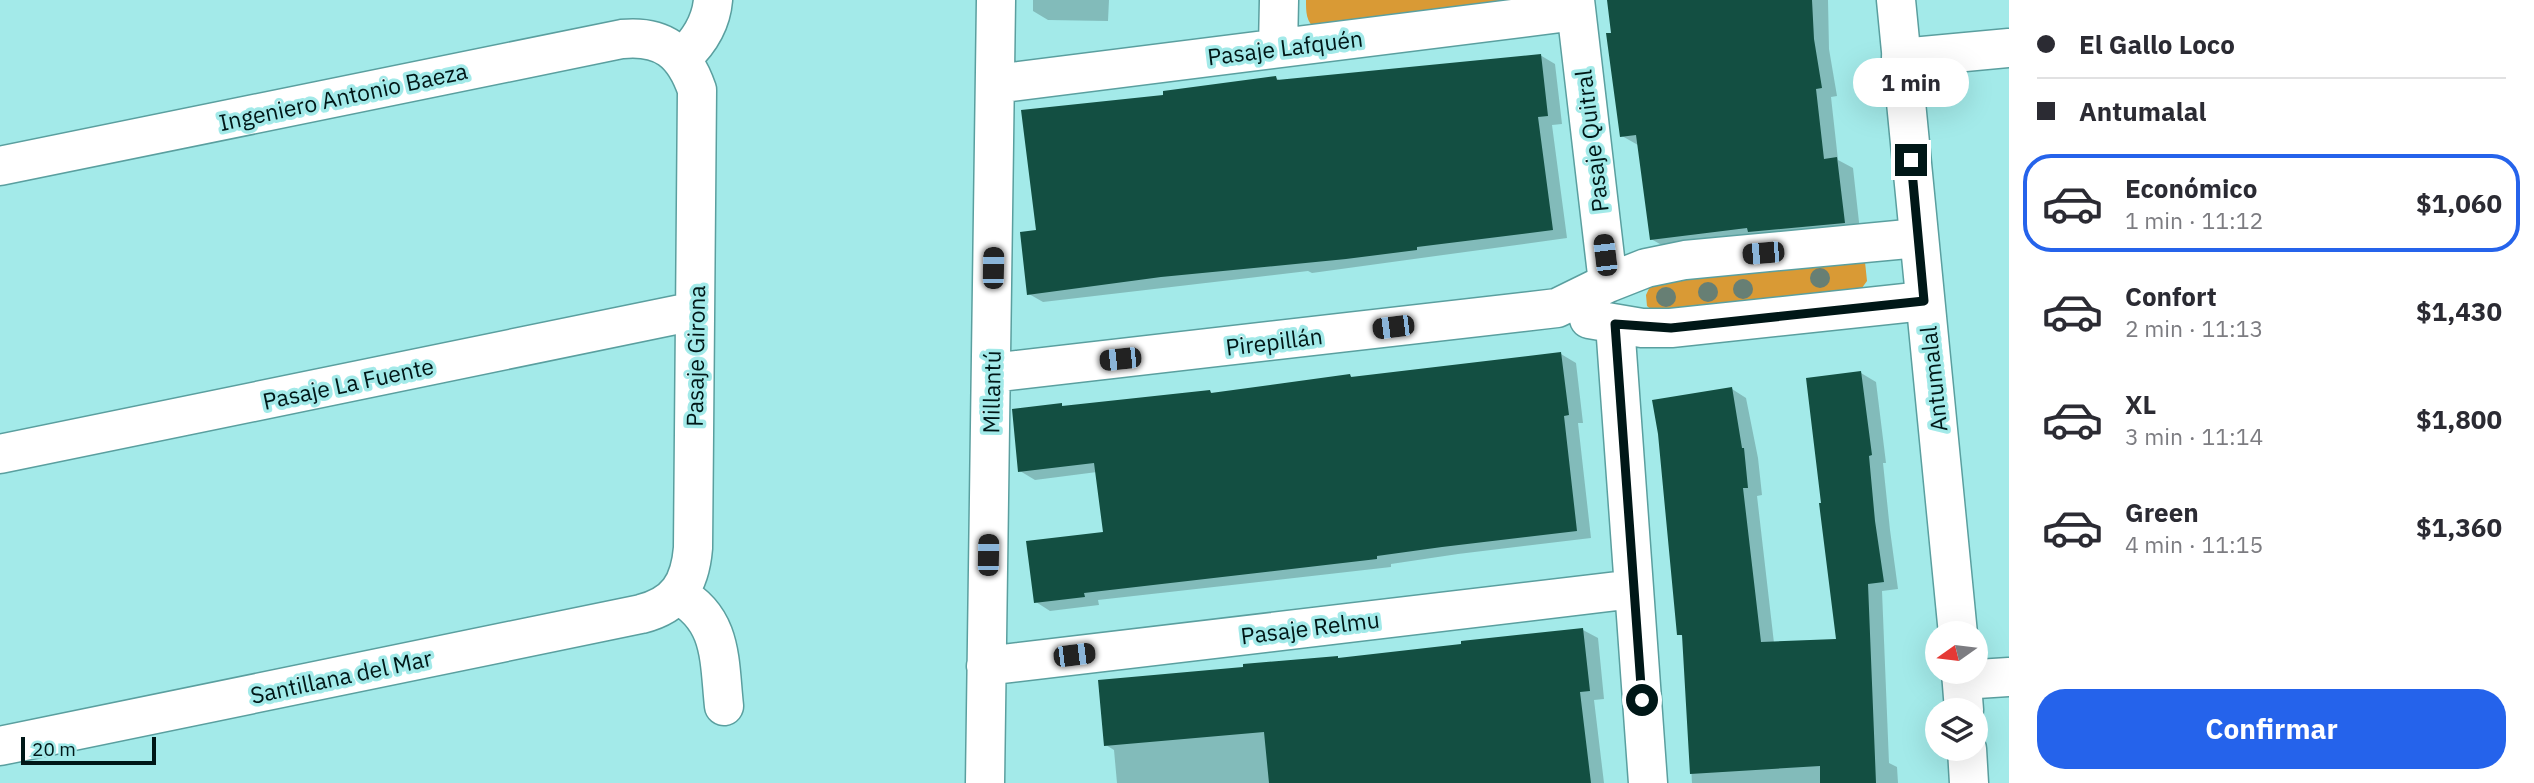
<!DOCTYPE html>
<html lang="es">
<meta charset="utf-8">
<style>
body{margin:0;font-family:"IBM Plex Sans",sans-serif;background:#f7f7f7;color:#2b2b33;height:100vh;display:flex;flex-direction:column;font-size:26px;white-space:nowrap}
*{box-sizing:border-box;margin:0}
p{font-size:23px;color:#7c7c81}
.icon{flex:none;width:38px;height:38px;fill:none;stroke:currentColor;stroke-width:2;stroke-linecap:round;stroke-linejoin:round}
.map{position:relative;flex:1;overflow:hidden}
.details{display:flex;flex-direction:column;background:#fff;width:525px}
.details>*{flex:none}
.guide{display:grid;align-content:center;height:154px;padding:0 28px;background:#fff}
.needle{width:46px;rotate:256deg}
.tools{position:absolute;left:1925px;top:621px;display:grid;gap:14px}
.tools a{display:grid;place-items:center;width:63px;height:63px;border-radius:50%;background:#fff;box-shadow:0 7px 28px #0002;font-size:35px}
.scale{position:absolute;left:21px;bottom:18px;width:135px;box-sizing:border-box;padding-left:7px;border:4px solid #001717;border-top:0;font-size:19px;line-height:24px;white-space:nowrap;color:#001717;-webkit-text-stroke:5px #a3eae9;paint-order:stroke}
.end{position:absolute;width:32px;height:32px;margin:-16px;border:9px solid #001717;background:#fff;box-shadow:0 0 0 4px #fff}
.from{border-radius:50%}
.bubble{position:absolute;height:49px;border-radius:24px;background:#fff;box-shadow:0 7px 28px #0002;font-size:23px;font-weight:700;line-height:49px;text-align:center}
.car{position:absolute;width:21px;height:42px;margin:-21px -10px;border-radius:9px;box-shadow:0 0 5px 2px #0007;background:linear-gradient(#222 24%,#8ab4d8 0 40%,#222 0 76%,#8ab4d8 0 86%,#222 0)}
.guide b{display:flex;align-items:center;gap:24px;height:66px;font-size:26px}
.guide b+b{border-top:2px solid #e1e1e2}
.guide i{width:18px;height:18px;background:#2b2b33}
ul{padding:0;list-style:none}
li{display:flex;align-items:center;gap:21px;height:98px;margin:0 14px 10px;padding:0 14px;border:4px solid transparent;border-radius:28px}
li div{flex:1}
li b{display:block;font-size:26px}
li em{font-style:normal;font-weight:700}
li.current{border-color:#2563eb}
li>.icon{width:63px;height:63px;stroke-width:1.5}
.cta{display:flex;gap:14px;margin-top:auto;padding:14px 28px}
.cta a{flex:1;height:80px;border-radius:28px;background:#2563eb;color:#fff;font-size:28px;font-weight:700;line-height:80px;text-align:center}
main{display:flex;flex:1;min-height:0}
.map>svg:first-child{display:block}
.green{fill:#d99a35}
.shadow{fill:#0003}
.building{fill:#134f42}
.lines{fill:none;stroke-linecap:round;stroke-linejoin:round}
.street-casing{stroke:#5a9f9f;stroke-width:41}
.secondary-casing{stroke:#5a9f9f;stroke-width:41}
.street{stroke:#fff;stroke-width:38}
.secondary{stroke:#fff;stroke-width:38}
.tree{fill:#677f74}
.route{stroke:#001717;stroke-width:9}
.labels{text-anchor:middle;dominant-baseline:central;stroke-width:7;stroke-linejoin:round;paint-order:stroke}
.street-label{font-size:23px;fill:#001717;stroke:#a3eae9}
</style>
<main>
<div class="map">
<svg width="2009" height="783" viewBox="0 0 2009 783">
<rect width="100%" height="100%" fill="#a3eae9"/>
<!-- green -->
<path class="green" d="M1306,0H1548L1316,30C1306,21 1306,13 1306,0Z
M1865,262L1867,281L1859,292L1653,311L1647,306L1646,295L1653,280Z"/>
<!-- shadow -->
<path class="shadow" d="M1033,0H1109L1108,21L1048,20L1033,11Z
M1609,0H1828L1829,49L1837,96L1831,97L1838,160L1853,168L1860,231L1667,248L1651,239L1638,145L1622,136Z
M1540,55L1555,64L1562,124L1552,125L1567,238L1312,273L1308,271L1043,302L1029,294L1038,232L1165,96L1276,78L1281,81Z
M1561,354L1576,363L1583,423H1578L1591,538L1458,554L1391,564V567L1098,600L1099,605L1050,611L1036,602L1105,534L1097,472L1035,480L1020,471L1061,405L1066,408L1210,392L1214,394L1350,376L1354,378Z
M1861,373L1876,382L1886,463H1883L1890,530L1898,589L1882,591L1889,763L1897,767L1898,783H1692L1683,636L1679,634L1732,389L1746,398L1758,458L1762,495L1757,496L1774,643L1838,641Z
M1583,630L1598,638L1604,699L1594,700L1604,783H1117L1114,750L1106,745L1341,660Z"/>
<!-- building -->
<path class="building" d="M1607,0H1812L1814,39L1822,88L1816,89L1824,159L1837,157L1845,223L1748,232L1747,228L1650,240L1636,135L1620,137L1606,33H1611Z
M1541,54L1548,116L1538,117L1553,230L1417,247V250L1346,259L1161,277L1027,295L1020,232L1036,230L1021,110L1163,95V91L1276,76L1277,80Z
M1561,352L1569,415L1564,416L1577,531L1442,547L1377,556V559L1084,593L1085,597L1034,603L1026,541L1103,532L1094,463L1018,472L1012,409L1062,403V406L1210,390L1211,393L1350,374L1351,377Z
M1861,371L1872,455L1869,456L1875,521L1884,582L1868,584L1876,783H1820V766L1690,774L1682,635H1677L1658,434L1652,400L1732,387L1742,448H1744L1748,488H1743L1761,642L1836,639L1819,503H1821L1806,378Z
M1583,628L1590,691L1580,692L1591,783H1269L1264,732L1104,746L1098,680L1243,667V664L1338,656V658L1461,644V641Z"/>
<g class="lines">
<defs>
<path id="street" d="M1575,0L1608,283
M1278,48L1279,0
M682,58C699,42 711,24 713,0
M1901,58L2009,48
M995,84L1576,11
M0,166L622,39C663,35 684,52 697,90L693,548C690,584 677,605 641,614L0,746
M1589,319L1642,328H1671L1924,301
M1615,324L1648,783
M991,373L1557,308L1608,283L1646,268L1685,260L1918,238
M0,454L695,311
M677,594C723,619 719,660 724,706
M986,666L1634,589
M1962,680L2009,677
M985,783L996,0"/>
<path id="secondary" d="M1896,0L1958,634
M1961,672L1964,710
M1967,749L1969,783"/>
</defs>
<!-- street casing -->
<use href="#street" class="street-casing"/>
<!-- secondary casing -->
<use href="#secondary" class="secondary-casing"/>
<!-- street -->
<use href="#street" class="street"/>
<!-- secondary -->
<use href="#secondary" class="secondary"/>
</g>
<!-- trees -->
<g class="tree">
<circle cx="1820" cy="278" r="10"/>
<circle cx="1743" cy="289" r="10"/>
<circle cx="1708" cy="292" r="10"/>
<circle cx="1666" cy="297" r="10"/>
</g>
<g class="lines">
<!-- route -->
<path class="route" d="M1642,700L1615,324L1671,328L1924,301L1911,160"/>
</g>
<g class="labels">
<!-- street labels -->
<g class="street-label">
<text transform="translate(1285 47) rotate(-7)">Pasaje Lafquén</text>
<text transform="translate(343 96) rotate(-12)">Ingeniero Antonio Baeza</text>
<text transform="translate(1591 141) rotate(-97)">Pasaje Quitral</text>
<text transform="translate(1274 341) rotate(-7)">Pirepillán</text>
<text transform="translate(695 356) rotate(-89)">Pasaje Girona</text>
<text transform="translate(1933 379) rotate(-96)">Antumalal</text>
<text transform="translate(348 383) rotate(-12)">Pasaje La Fuente</text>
<text transform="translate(991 392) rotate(-89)">Millantú</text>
<text transform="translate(1310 627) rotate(-7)">Pasaje Relmu</text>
<text transform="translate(341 676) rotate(-12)">Santillana del Mar</text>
</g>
</g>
</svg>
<div class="tools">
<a><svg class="needle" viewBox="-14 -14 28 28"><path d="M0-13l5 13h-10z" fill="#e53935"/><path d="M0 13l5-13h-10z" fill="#7c7c81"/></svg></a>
<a><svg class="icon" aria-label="layers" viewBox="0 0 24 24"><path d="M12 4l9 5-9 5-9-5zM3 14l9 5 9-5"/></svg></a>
</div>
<div class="scale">20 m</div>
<i class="end from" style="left:1642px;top:700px"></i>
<i class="end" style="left:1911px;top:160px"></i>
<div class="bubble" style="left:1853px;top:58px;width:116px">1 min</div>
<i class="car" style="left:1763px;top:253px;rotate:265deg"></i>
<i class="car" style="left:1605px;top:255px;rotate:353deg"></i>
<i class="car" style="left:993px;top:268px;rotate:1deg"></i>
<i class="car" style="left:1393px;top:327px;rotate:263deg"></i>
<i class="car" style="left:1120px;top:359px;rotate:264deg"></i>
<i class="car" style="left:988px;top:555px;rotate:1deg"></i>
<i class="car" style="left:1074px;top:655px;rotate:83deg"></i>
</div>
<section class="details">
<div class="guide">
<b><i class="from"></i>El Gallo Loco</b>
<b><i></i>Antumalal</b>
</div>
<ul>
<li class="current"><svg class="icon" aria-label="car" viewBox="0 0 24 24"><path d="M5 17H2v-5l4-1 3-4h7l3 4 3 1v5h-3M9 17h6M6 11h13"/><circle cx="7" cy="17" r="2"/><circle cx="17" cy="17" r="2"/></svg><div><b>Económico</b><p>1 min · 11:12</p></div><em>$1,060</em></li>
<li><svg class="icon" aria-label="car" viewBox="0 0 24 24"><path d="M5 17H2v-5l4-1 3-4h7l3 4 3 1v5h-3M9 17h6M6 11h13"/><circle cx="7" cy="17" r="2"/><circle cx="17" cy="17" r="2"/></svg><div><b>Confort</b><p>2 min · 11:13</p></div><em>$1,430</em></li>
<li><svg class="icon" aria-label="car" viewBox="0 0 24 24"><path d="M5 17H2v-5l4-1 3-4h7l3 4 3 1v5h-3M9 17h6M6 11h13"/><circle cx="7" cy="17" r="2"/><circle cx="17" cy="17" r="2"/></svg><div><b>XL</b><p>3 min · 11:14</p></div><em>$1,800</em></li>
<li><svg class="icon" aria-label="car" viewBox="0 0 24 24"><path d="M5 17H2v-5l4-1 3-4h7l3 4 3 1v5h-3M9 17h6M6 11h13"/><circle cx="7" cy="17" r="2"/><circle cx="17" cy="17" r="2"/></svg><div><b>Green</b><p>4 min · 11:15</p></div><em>$1,360</em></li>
</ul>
<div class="cta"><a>Confirmar</a></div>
</section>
</main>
